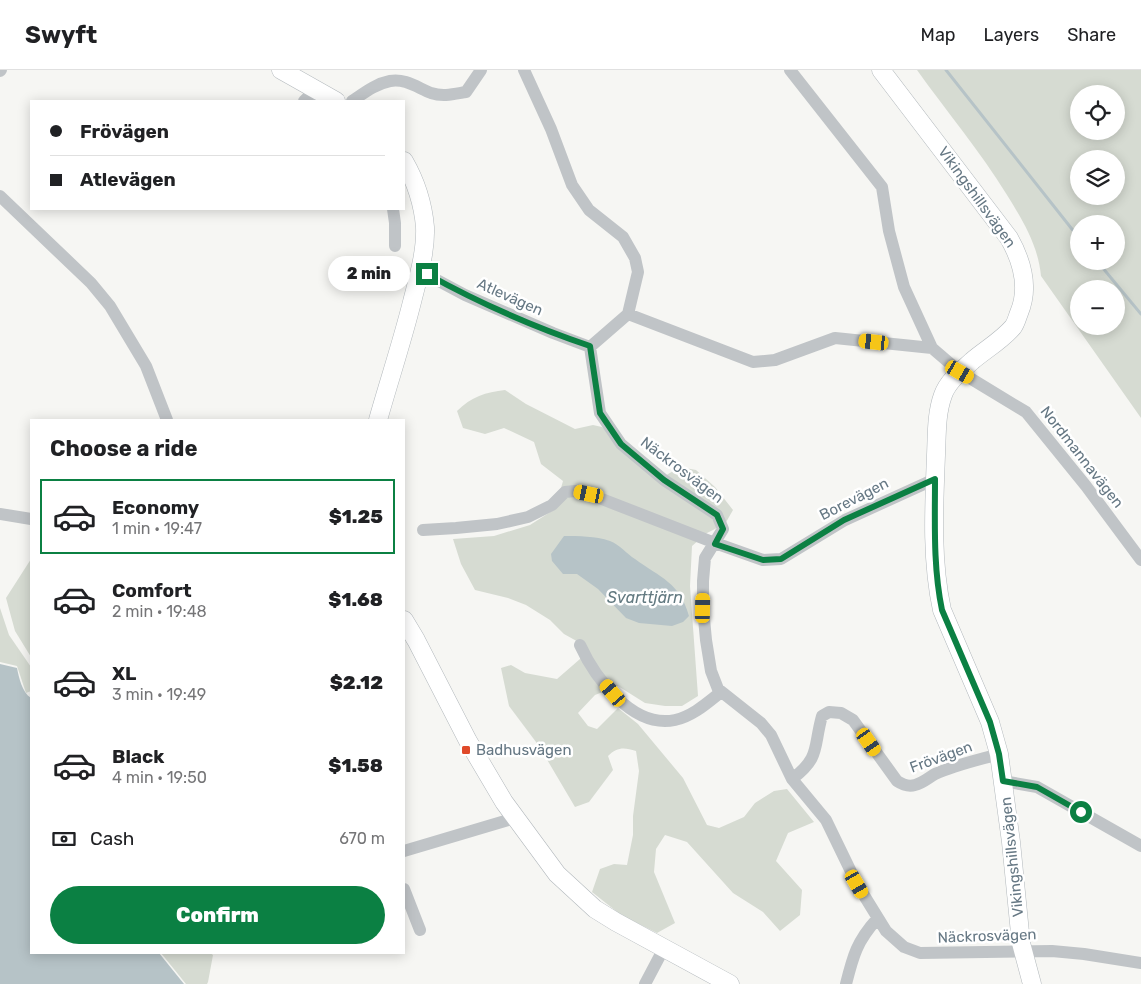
<!DOCTYPE html>
<meta charset="utf-8">
<style>
body{margin:0;font-family:Rubik,sans-serif;background:#f2f2f2;color:#202124;height:100vh;display:flex;flex-direction:column;font-size:19px;white-space:nowrap}
*{box-sizing:border-box;margin:0}
p{font-size:16px;color:#757577}
.icon{flex:none;width:28px;height:28px;fill:none;stroke:currentColor;stroke-width:2;stroke-linecap:round;stroke-linejoin:round}
.map{position:relative;flex:1;overflow:hidden}
.side{position:absolute;left:30px;top:349px;width:375px;height:535px;display:flex;flex-direction:column;background:#fff;border-radius:0px;box-shadow:0 2px 12px #0003}
.side>*{flex:none}
.guide{position:absolute;left:30px;top:30px;width:375px;height:110px;border-radius:0px;box-shadow:0 2px 12px #0003;display:grid;align-content:center;height:110px;padding:0 20px;background:#fff}
.fabs{position:absolute;left:1070px;top:15px;display:grid;gap:10px}
.fabs a{display:grid;place-items:center;width:55px;height:55px;border-radius:50%;background:#fff;box-shadow:0 2px 12px #0003;font-size:25px}
.end{position:absolute;width:22px;height:22px;margin:-11px;border:6px solid #0b8043;background:#fff;box-shadow:0 0 0 2px #fff}
.from{border-radius:50%}
.bubble{position:absolute;height:35px;border-radius:18px;background:#fff;box-shadow:0 2px 12px #0003;font-size:16px;font-weight:800;line-height:35px;text-align:center}
.car{position:absolute;width:15px;height:30px;margin:-15px -8px;border-radius:6px;box-shadow:0 0 4px 1px #0007;background:linear-gradient(#f5c518 24%,#345 0 40%,#f5c518 0 76%,#345 0 86%,#f5c518 0)}
.guide b{display:flex;align-items:center;gap:18px;height:48px;font-size:19px}
.guide b+b{border-top:1px solid #e0e0e0}
.guide i{width:12px;height:12px;background:#202124}
ul{padding:0;list-style:none}
li{display:flex;align-items:center;gap:15px;height:75px;margin:0 10px 8px;padding:0 10px;border:2px solid transparent;border-radius:0px}
li div{flex:1}
li b{display:block;font-size:19px}
li em{font-style:normal;font-weight:800}
li.current{border-color:#0b8043}
li>.icon{width:45px;height:45px;stroke-width:1.5}
h2{padding:0 20px;font-size:22px;line-height:60px}
.pay{display:flex;align-items:center;gap:12px;height:55px;padding:0 20px;font-size:19px}
.pay p{margin-inline-start:auto}
.button{display:flex;gap:10px;margin-top:auto;padding:10px 20px}
.button a{flex:1;height:58px;border-radius:30px;background:#0b8043;color:#fff;font-size:20px;font-weight:800;line-height:58px;text-align:center}
header{display:flex;align-items:center;gap:30px;box-sizing:border-box;height:70px;padding:0 25px;background:#fff;border-bottom:1px solid #e0e0e0}
header strong{font-size:24px}
nav{display:flex;gap:28px;margin-inline-start:auto;font-size:18px}
.map>svg:first-child{display:block}
.green{fill:#d6dbd2;fill-rule:evenodd}
.water{fill:#b6c3c7}
.lines{fill:none;stroke-linecap:round;stroke-linejoin:round}
.stream{stroke:#b6c3c7;stroke-width:3}
.secondary-casing{stroke:#b2b8bc;stroke-width:19}
.street{stroke:#c0c4c7;stroke-width:12}
.secondary{stroke:#fff;stroke-width:18}
.route{stroke:#0b8043;stroke-width:6}
.poi-dot{fill:#e04a2a;stroke:#fff;stroke-width:2}
.labels{text-anchor:middle;dominant-baseline:central;stroke-width:5;stroke-linejoin:round;paint-order:stroke}
.street-label{font-size:15px;fill:#667884;stroke:#fff}
.poi-label{font-size:15px;fill:#667884;stroke:#fff;text-anchor:start}
.water-label{font-size:16px;font-style:italic;fill:#627980;stroke:#fff}
</style>
<header>
<strong>Swyft</strong>
<nav><a>Map</a><a>Layers</a><a>Share</a></nav>
</header>
<div class="map">
<svg width="1141" height="914" viewBox="0 0 1141 914">
<rect width="100%" height="100%" fill="#f6f6f3"/>
<!-- green -->
<path class="green" d="M917,0H1141V348L1041,206C1038,175 1023,151 1007,125C980,81 947,42 917,0ZM1079,24H1116V61H1079ZM1079,89H1116V126H1079ZM1079,154H1116V191H1079ZM1079,219H1116V256H1079Z
M505,320L526,334L575,359L593,355L602,357L658,410L680,397L696,400L715,417L733,440L725,454L707,463L692,476L690,516L698,626L682,636H665L645,633L618,616L595,625L578,643L588,656L597,659L618,638L638,654L683,708L707,755L719,758L744,747L755,733L774,721L787,719L814,752L788,763L776,791L802,820L800,845L780,861L763,842L733,823L687,772L665,765L656,779L654,802L675,853L657,863L621,845L592,822L600,799L614,794L627,795L633,765V746L639,701L636,681C624,677 617,677 608,686L613,700L589,732L575,737L539,676L509,636L501,598L511,595L525,603L557,609L580,589L582,574L564,564L550,550L526,535L508,528L475,520L461,494L453,469L494,466L530,455L555,439L563,411L541,394L534,372L504,358L485,364L463,358L457,341C471,327 486,322 505,320Z
M31,489V587L15,561L6,528Z
M0,538L9,565L31,597V621L26,623L17,596L0,592Z
M161,883H210L213,885L208,912L207,914H186Z"/>
<!-- water -->
<path class="water" d="M564,466C579,466 595,466 610,471C619,474 627,484 635,489C661,508 679,512 689,546L683,552L672,556L639,553L626,548L598,519L577,504H563L552,491L551,484Z
M0,594L17,598C19,608 22,622 31,628V882L159,883L184,914H0Z"/>
<g class="lines">
<!-- stream -->
<path class="stream" d="M946,0L1079,168
M1097,191L1141,244"/>
<defs>
<path id="secondary" d="M281,0L336,31
M881,0L1009,168C1022,191 1030,217 1019,243C1017,248 1016,253 1013,257C1002,270 985,280 972,291C961,301 948,311 943,325C936,344 937,365 936,385C934,436 931,490 942,540L990,652L999,684L1011,772L1021,873L1032,914
M378,350C389,311 402,272 412,232C418,208 426,182 425,157C423,134 415,110 404,91
M404,550L416,570L468,671L504,732L557,804L595,839L616,852L730,914"/>
</defs>
<!-- secondary casing -->
<use href="#secondary" class="secondary-casing"/>
<!-- street -->
<path class="street" d="M524,0L551,59L572,115L589,140L623,167L635,188L638,202L628,244L590,277L600,343L621,374L664,410L717,445L723,459L705,488L703,511V538L706,570L711,601L718,619L761,653L771,665L792,709L826,750L857,814L886,861L904,877L920,883L1052,881L1084,884L1141,893
M790,0L882,117L889,161L904,217L932,278L960,302L1026,342L1086,416L1141,490
M0,1L1,0
M304,31L315,20
M352,31C364,23 375,14 390,11C405,8 418,18 431,23C443,27 454,24 466,22L481,0
M0,126L91,213L110,236L146,296L167,350
M393,139L395,153V176
M420,201L465,225L553,263L590,277
M628,244L753,292L775,290L835,268L932,278
M0,444L31,449
M423,460L456,458L497,454L528,447L552,435L565,422L575,421L589,424L715,473L763,490L781,489L845,450L935,409
M580,575C595,608 633,659 675,650C693,646 707,633 721,622
M792,709C821,687 813,678 822,646L829,642L841,643L853,650L897,711C903,715 908,717 915,715C923,713 928,708 935,704C955,695 978,690 999,684
M1003,711L1037,717L1141,776
M404,781L515,748
M404,819L420,860
M645,914L664,878
M846,914C853,886 857,871 877,849"/>
<!-- secondary -->
<use href="#secondary" class="secondary"/>
</g>
<g class="lines">
<!-- route -->
<path class="route" d="M427,204C479,233 534,257 590,276L600,343L621,374L664,410L717,445L723,459L715,474L763,490L781,489L844,450L935,409C935,453 933,497 942,540L990,652L999,684L1003,711L1037,717L1081,742"/>
</g>
<!-- markers -->
<rect class="poi-dot" x="461" y="675" width="10" height="10" rx="2.5"/>
<g class="labels">
<!-- street labels -->
<g class="street-label">
<text transform="translate(977 127) rotate(54)">Vikingshillsvägen</text>
<text transform="translate(510 227) rotate(24)">Atlevägen</text>
<text transform="translate(1082 387) rotate(52)">Nordmannavägen</text>
<text transform="translate(682 400) rotate(37)">Näckrosvägen</text>
<text transform="translate(854 429) rotate(-27)">Borevägen</text>
<text transform="translate(941 687) rotate(-20)">Frövägen</text>
<text transform="translate(1012 787) rotate(-96)">Vikingshillsvägen</text>
<text transform="translate(987 866) rotate(-2)">Näckrosvägen</text>
</g>
<!-- poi labels -->
<g class="poi-label">
<text x="476" y="680">Badhusvägen</text>
</g>
<!-- water labels -->
<g class="water-label">
<text x="645" y="527">Svarttjärn</text>
</g>
</g>
</svg>
<div class="fabs">
<a><svg class="icon" aria-label="locate" viewBox="0 0 24 24"><circle cx="12" cy="12" r="6"/><path d="M12 2v4M12 18v4M2 12h4M18 12h4"/></svg></a>
<a><svg class="icon" aria-label="layers" viewBox="0 0 24 24"><path d="M12 4l9 5-9 5-9-5zM3 14l9 5 9-5"/></svg></a>
<a>+</a>
<a>−</a>
</div>
<i class="end from" style="left:1081px;top:742px"></i>
<i class="end" style="left:427px;top:204px"></i>
<div class="bubble" style="left:328px;top:186px;width:82px">2 min</div>
<i class="car" style="left:874px;top:272px;rotate:276deg"></i>
<i class="car" style="left:960px;top:302px;rotate:120deg"></i>
<i class="car" style="left:589px;top:424px;rotate:282deg"></i>
<i class="car" style="left:703px;top:538px;rotate:1deg"></i>
<i class="car" style="left:613px;top:623px;rotate:320deg"></i>
<i class="car" style="left:869px;top:672px;rotate:145deg"></i>
<i class="car" style="left:857px;top:814px;rotate:150deg"></i>
<div class="guide">
<b><i class="from"></i>Frövägen</b>
<b><i></i>Atlevägen</b>
</div>
<section class="side">
<h2>Choose a ride</h2>
<ul>
<li class="current"><svg class="icon" aria-label="car" viewBox="0 0 24 24"><path d="M5 17H2v-5l4-1 3-4h7l3 4 3 1v5h-3M9 17h6M6 11h13"/><circle cx="7" cy="17" r="2"/><circle cx="17" cy="17" r="2"/></svg><div><b>Economy</b><p>1 min · 19:47</p></div><em>$1.25</em></li>
<li><svg class="icon" aria-label="car" viewBox="0 0 24 24"><path d="M5 17H2v-5l4-1 3-4h7l3 4 3 1v5h-3M9 17h6M6 11h13"/><circle cx="7" cy="17" r="2"/><circle cx="17" cy="17" r="2"/></svg><div><b>Comfort</b><p>2 min · 19:48</p></div><em>$1.68</em></li>
<li><svg class="icon" aria-label="car" viewBox="0 0 24 24"><path d="M5 17H2v-5l4-1 3-4h7l3 4 3 1v5h-3M9 17h6M6 11h13"/><circle cx="7" cy="17" r="2"/><circle cx="17" cy="17" r="2"/></svg><div><b>XL</b><p>3 min · 19:49</p></div><em>$2.12</em></li>
<li><svg class="icon" aria-label="car" viewBox="0 0 24 24"><path d="M5 17H2v-5l4-1 3-4h7l3 4 3 1v5h-3M9 17h6M6 11h13"/><circle cx="7" cy="17" r="2"/><circle cx="17" cy="17" r="2"/></svg><div><b>Black</b><p>4 min · 19:50</p></div><em>$1.58</em></li>
</ul>
<div class="pay"><svg class="icon" aria-label="cash" viewBox="0 0 24 24"><path d="M3 7h18v10H3z"/><circle cx="12" cy="12" r="2"/></svg>Cash<p>670 m</p></div>
<div class="button"><a>Confirm</a></div>
</section>
</div>
